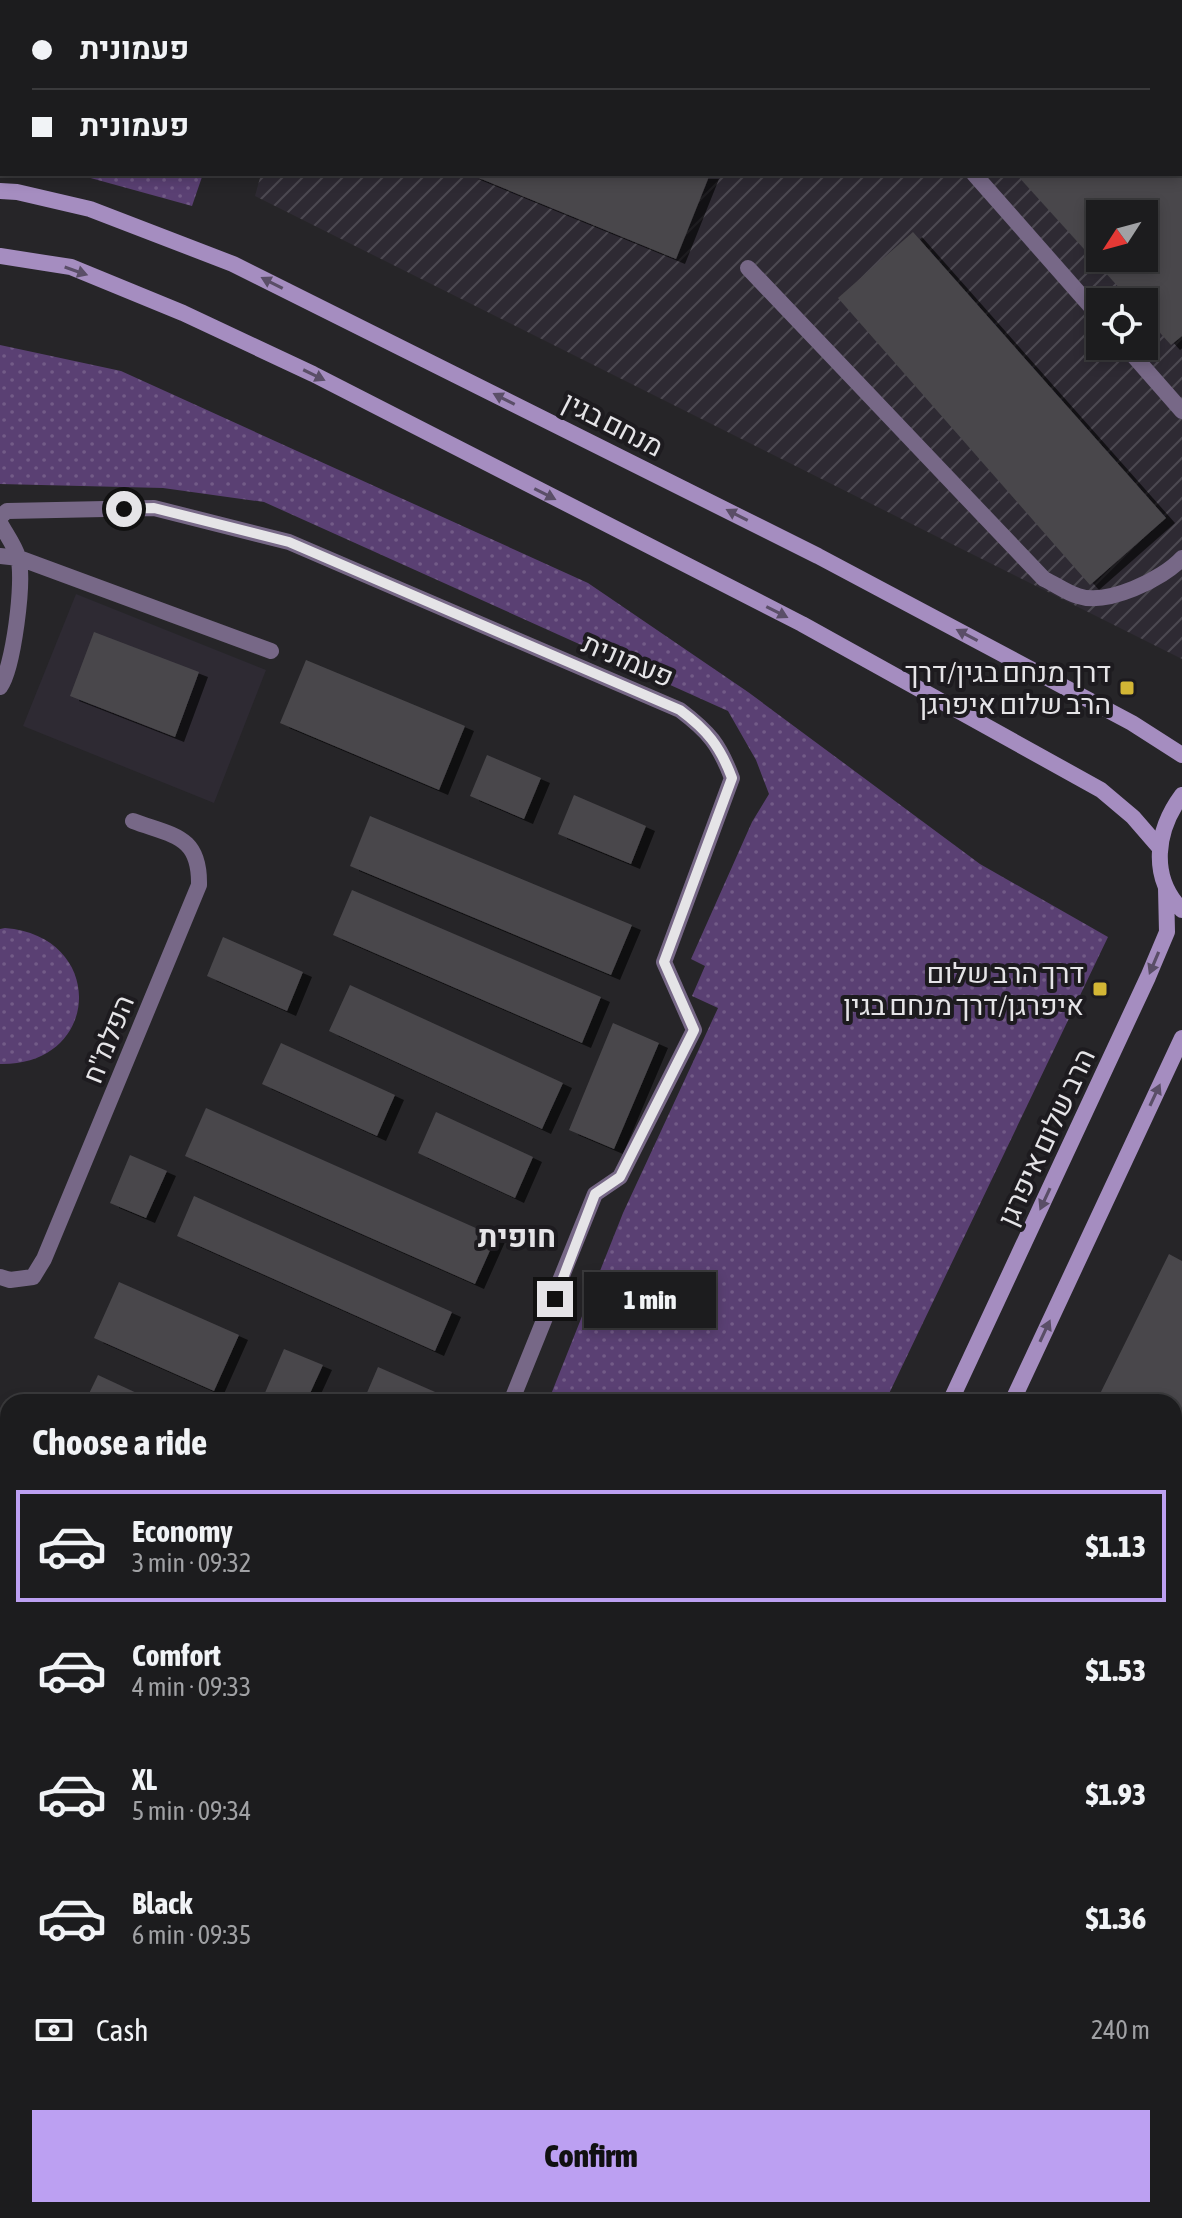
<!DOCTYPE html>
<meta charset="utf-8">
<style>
body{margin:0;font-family:"Asap Condensed",Heebo,sans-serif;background:#29292b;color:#f1f3f6;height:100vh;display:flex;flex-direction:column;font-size:30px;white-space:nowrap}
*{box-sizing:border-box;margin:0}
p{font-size:26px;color:#a0a1a4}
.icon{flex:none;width:44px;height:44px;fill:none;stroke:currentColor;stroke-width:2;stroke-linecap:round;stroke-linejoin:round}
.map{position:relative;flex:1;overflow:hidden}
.details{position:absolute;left:0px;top:1394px;width:1182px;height:824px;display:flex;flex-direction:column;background:#1c1c1e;border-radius:24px 24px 0 0;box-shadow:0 4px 12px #0003,0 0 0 2px #3a3a3c}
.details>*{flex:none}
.top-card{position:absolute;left:0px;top:0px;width:1182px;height:176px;box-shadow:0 4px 12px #0003,0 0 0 2px #3a3a3c;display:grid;align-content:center;height:176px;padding:0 32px;background:#1c1c1e}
.needle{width:52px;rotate:234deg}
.tools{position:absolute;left:1086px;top:200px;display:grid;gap:16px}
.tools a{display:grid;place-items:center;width:72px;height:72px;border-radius:0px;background:#1c1c1e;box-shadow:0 4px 12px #0003,0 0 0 2px #3a3a3c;font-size:40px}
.end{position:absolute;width:36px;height:36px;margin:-18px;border:10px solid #e5e4e7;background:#111;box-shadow:0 0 0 4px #111}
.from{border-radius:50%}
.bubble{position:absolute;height:56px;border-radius:0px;background:#1c1c1e;box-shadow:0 4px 12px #0003,0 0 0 2px #3a3a3c;font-size:26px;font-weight:800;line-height:56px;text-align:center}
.top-card b{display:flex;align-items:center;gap:28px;height:76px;font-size:30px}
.top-card b+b{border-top:2px solid #3a3a3c}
.top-card i{width:20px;height:20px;background:#f1f3f6}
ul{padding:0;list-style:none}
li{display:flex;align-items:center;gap:24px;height:112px;margin:0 16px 12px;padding:0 16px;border:4px solid transparent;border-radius:0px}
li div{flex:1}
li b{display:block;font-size:30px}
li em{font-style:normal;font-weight:800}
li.active{border-color:#bca0f2}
li>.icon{width:72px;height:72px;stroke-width:1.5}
h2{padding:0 32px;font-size:36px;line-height:96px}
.pay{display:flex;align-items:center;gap:20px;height:88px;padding:0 32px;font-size:30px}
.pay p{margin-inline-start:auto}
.action{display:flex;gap:16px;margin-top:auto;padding:16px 32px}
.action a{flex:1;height:92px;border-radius:0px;background:#bca0f2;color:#111;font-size:32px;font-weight:800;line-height:92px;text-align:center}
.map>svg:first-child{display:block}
.built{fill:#2e2a33}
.industrial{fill:url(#industrial-furrows);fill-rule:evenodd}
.park{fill:url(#park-dots)}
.building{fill:#49474b;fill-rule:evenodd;filter:url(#shadow)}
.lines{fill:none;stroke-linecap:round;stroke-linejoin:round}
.lane{stroke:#776887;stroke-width:16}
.street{stroke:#776887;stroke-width:16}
.secondary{stroke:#a58dc0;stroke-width:16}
.oneway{fill:#5a4e67}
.route{stroke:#e5e4e7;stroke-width:10}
.poi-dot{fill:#d3b635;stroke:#1d1b1f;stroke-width:3}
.labels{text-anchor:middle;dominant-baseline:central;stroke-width:8;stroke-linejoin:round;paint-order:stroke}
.street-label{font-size:28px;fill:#e5e4e7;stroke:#1d1b1f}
.poi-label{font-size:28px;fill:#e5e4e7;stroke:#1d1b1f;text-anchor:end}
.neighbourhood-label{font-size:30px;font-weight:bold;fill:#e5e4e7;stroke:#1d1b1f}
</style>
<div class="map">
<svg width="1182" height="2218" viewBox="0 0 1182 2218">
<defs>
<pattern id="industrial-furrows" width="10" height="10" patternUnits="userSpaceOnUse" patternTransform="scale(2)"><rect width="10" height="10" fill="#2e2a33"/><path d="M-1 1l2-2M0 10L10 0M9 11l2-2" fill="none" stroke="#4c4951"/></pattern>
<pattern id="park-dots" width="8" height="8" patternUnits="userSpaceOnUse" patternTransform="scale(2)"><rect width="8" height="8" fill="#5a4073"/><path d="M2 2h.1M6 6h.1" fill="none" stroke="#725b87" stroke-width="1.8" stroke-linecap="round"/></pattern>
<filter id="shadow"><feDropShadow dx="9" dy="5" stdDeviation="0" flood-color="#0009"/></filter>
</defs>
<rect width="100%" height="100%" fill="#262528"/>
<!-- built -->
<path class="built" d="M76,594L266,670L214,803L23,726Z
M0,1493L8,1496V1772L0,1768Z
M0,1782L8,1786V2210H188L184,2218H0Z"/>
<!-- industrial -->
<path class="industrial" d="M193,0H1182V659L255,196L261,174H1180V2ZM1100,214H1144V258H1100ZM1100,302H1144V346H1100Z"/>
<!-- park -->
<path class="park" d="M76,174H203L192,206Z
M0,345L121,371L588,583L748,692L980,864L1108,937L885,1402H548L623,1213L718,1008L692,996L705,966L691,959L752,822L769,794L756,760L728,711L264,502L163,488L0,484Z
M5,928C107,936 102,1066 0,1064V929Z"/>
<!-- building -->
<path class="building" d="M469,174H710L676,259Z
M1016,174H1182V336L1171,345L1144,315V302H1132ZM1100,214H1144V258H1100Z
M913,232L1166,518L1090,585L838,298Z
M94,632L199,672L175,737L70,696Z
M306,660L465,726L439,790L280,723Z
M487,755L541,778L524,819L470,796Z
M574,795L646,826L631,864L558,834Z
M370,816L632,925L611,975L350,866Z
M352,890L601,997L582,1043L333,935Z
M223,937L303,972L287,1011L207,976Z
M350,985L563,1083L542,1129L329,1031Z
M613,1023L659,1043L614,1149L569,1130Z
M281,1043L395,1095L377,1136L262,1084Z
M206,1108L496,1237L475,1284L185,1156Z
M436,1112L533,1157L515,1198L418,1153Z
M130,1155L167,1171L146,1218L110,1203Z
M194,1196L452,1312L435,1351L177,1236Z
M1169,1254L1182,1261V1444L1174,1440V1402H1096Z
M119,1282L239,1335L214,1391L94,1338Z
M284,1349L323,1365L306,1402H261Z
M378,1367L458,1402H363Z
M98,1375L156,1402H85Z
M1174,1493L1182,1497V1603L1174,1619Z
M0,1516L8,1520V1601L0,1598Z
M0,1698L8,1701V1767L0,1763Z
M8,1977V2103L0,2092V1983Z
M1174,2136L1182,2140V2195L1174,2209Z
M30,2210H144L139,2218H19Z
M600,2210H735L729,2218H595Z"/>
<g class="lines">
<!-- lane -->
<path class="lane" d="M0,517L7,511L154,508L289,542L680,710C709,732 719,744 732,778L664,962L694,1030L620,1177L595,1194L511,1402
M0,523C6,534 15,546 18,557C25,580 13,669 0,687
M0,556L19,558L271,651
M958,2210L971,2218
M349,2218L354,2210"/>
<!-- street -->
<path class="street" d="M801,0L806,2
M839,2L840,0
M974,174L1100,317
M748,268L1044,579C1055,584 1067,593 1078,596C1107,606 1163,579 1182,558
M1125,346L1182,411
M0,1277L10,1280L33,1277L44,1259L199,885C200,835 173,836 133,821
M0,1464L8,1467
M1174,1770L1182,1774
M1174,1900L1182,1886
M1174,2053L1182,2058
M984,2218L989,2210"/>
<!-- secondary -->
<path class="secondary" d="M0,191L17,192L90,209L233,264L818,556L1132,723L1182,755
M0,256L71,267L183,313L313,374L802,624L1101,790L1133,817L1159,847
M1182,795C1156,830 1149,877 1182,910
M950,1402L1148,977L1167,932L1166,888
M1012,1402L1182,1038
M476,2218L481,2210
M557,2218L563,2210"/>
</g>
<!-- one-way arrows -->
<defs><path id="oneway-solid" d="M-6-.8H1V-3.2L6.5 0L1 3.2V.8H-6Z" transform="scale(2)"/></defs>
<g class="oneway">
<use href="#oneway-solid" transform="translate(76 271) rotate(19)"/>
<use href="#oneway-solid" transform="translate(272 283) rotate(-153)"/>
<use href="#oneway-solid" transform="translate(314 375) rotate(26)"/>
<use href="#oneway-solid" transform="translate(504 399) rotate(-153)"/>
<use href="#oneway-solid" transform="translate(545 494) rotate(27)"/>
<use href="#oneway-solid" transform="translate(737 515) rotate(-153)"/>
<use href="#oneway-solid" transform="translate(777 612) rotate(27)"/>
<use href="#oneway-solid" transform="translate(967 635) rotate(-152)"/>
<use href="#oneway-solid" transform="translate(1154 963) rotate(113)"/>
<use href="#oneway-solid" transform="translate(1155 1095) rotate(-65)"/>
<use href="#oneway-solid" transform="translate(1045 1199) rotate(115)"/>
<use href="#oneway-solid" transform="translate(1045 1331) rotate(-65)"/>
</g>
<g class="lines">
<!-- route -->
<path class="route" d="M124,509L154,508L289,542L680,710C707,730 720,746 732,778L664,962L694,1030L620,1177L595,1194L555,1299"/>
</g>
<!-- markers -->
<g class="poi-dot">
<rect x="1119" y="680" width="16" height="16" rx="4"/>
<rect x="1092" y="981" width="16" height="16" rx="4"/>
</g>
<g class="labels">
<!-- street labels -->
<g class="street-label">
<text transform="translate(613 424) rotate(27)">מנחם בגין</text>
<text transform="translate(628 660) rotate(23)">פעמונית</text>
<text transform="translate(108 1039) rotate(-68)">הפלמ"ח</text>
<text transform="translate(1046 1137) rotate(-65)">הרב שלום איפרגן</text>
</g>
<!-- poi labels -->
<g class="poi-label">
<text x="1111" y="672">דרך מנחם בגין/דרך<tspan x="1111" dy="32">הרב שלום איפרגן</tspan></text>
<text x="1084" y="973">דרך הרב שלום<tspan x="1084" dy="32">איפרגן/דרך מנחם בגין</tspan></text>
</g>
<!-- neighbourhood labels -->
<g class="neighbourhood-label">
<text x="517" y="1236">חופית</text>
</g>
</g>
</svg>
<div class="tools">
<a><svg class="needle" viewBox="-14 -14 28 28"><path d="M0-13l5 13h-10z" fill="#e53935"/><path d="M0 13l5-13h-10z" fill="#a0a1a4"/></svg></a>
<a><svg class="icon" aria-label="locate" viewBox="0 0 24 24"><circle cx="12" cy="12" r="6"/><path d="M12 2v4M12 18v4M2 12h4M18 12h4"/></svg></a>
</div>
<i class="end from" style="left:124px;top:509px"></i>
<i class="end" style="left:555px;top:1299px"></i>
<div class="bubble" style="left:584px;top:1272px;width:132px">1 min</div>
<div class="top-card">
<b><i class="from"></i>פעמונית</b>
<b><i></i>פעמונית</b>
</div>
<section class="details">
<h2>Choose a ride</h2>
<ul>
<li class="active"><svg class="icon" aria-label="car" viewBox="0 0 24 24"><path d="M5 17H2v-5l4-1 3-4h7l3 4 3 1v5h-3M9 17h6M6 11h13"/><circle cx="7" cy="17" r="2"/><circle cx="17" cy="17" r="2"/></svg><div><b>Economy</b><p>3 min · 09:32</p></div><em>$1.13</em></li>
<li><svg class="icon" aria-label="car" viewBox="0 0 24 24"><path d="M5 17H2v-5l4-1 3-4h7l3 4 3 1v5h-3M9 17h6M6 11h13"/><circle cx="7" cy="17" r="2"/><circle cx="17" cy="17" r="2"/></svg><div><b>Comfort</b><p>4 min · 09:33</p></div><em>$1.53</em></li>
<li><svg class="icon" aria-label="car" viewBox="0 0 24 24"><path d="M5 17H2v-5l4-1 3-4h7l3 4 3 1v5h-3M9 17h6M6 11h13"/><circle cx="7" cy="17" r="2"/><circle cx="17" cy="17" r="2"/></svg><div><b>XL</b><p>5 min · 09:34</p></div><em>$1.93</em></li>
<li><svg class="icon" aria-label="car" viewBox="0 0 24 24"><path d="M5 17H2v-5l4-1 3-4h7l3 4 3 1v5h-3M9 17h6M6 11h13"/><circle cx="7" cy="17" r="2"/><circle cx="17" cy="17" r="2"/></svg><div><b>Black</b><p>6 min · 09:35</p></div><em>$1.36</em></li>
</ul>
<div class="pay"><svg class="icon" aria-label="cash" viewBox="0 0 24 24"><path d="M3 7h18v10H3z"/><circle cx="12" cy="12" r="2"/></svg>Cash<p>240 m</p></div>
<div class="action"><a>Confirm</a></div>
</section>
</div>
